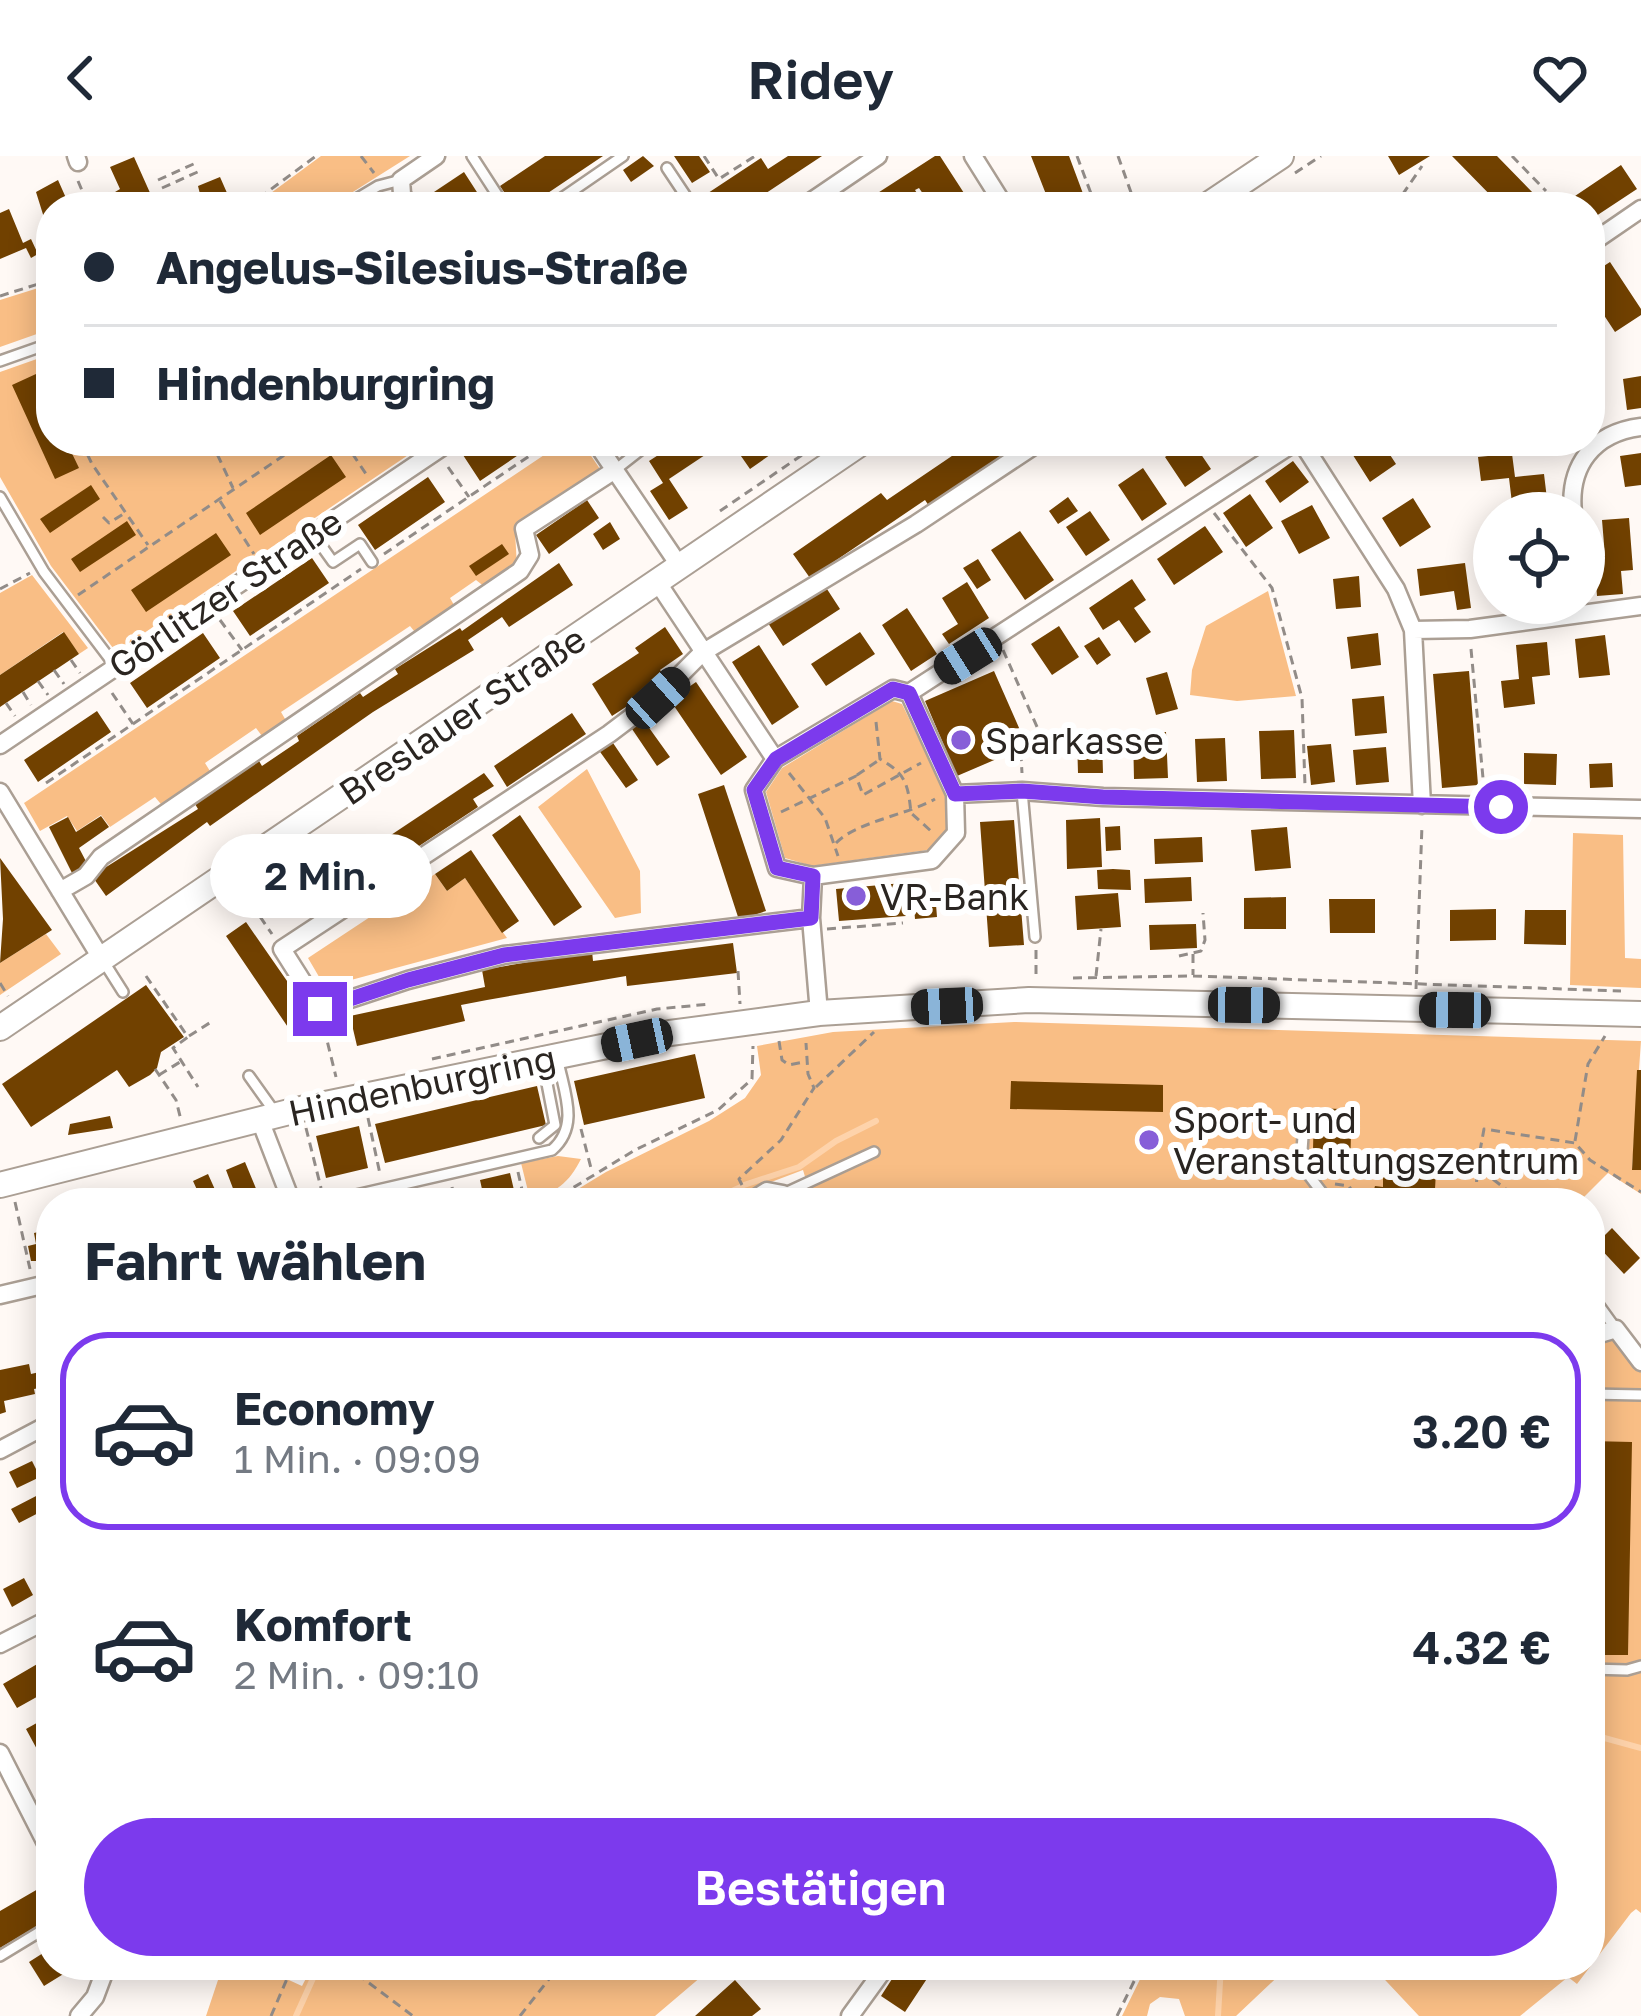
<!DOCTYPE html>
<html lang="de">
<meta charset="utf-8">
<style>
body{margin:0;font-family:"Golos Text",sans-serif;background:#f2f2f3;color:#1f2937;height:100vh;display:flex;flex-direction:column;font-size:45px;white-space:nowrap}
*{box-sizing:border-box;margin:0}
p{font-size:39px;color:#747a83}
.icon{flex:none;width:66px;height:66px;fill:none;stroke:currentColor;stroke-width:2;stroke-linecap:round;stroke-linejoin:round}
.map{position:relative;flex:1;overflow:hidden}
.details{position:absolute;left:36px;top:1032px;width:1569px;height:792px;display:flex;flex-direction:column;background:#fff;border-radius:48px;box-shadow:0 6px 30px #0003}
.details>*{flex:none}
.top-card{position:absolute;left:36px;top:36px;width:1569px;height:264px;border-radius:48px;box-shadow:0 6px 30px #0003;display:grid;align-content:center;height:264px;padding:0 48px;background:#fff}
.controls{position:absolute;left:1473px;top:336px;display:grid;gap:24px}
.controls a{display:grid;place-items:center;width:132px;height:132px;border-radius:50%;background:#fff;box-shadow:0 6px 30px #0003;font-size:60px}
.end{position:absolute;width:54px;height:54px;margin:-27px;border:15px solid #7c3aed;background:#fff;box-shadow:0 0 0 6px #fff}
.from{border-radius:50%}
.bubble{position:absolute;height:84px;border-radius:42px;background:#fff;box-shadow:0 6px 30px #0003;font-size:39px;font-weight:600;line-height:84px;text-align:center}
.car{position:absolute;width:36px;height:72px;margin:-36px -18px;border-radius:15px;box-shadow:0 0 9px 3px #0007;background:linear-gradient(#222 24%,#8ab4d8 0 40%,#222 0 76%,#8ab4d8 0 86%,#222 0)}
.top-card b{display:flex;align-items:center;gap:42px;height:114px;font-size:45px}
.top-card b+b{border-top:3px solid #e0e1e3}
.top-card i{width:30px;height:30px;background:#1f2937}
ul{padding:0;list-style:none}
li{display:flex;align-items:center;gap:36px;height:198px;margin:0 24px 18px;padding:0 24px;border:6px solid transparent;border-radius:48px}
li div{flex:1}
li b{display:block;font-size:45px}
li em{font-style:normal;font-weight:600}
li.selected{border-color:#7c3aed}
li>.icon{width:108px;height:108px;stroke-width:1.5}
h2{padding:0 48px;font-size:54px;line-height:144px}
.button{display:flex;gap:24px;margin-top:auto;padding:24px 48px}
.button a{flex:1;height:138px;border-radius:72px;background:#7c3aed;color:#fff;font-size:48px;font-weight:600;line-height:138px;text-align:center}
header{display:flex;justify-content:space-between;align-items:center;height:156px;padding:0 48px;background:#fff;font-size:54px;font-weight:600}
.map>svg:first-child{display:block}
.green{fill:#f9be85}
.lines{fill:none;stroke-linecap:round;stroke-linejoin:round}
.stream{stroke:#fed3ab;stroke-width:6}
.building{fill:#714100}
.lane-casing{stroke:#ab9f94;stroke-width:14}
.street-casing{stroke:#ab9f94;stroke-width:21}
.secondary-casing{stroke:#ab9f94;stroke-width:28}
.path{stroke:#928c88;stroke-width:3;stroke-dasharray:9 6;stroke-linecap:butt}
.lane{stroke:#fff;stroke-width:9}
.street{stroke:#fff;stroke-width:16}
.secondary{stroke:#fff;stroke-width:24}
.route{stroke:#7c3aed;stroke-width:15}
.poi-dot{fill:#875ed8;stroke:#fff;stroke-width:4.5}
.labels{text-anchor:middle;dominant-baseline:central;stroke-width:12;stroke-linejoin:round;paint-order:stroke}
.street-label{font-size:36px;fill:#2a2521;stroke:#fff}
.poi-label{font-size:36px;fill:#2a2521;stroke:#fff;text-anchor:start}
</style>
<header><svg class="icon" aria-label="back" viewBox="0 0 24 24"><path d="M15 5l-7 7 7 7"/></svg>Ridey<svg class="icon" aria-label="heart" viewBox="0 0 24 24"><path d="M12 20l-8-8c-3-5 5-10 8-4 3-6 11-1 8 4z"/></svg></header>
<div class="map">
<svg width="1641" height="1860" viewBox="0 0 1641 1860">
<rect width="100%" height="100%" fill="#fff9f5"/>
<!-- green -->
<path class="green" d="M321,0H410L329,51H252Z
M51,128V173L0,191V144Z
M51,198V285H429L116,496L51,410L0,321V216Z
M565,285H581L600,313L515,375L517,411L486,432L476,424L450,442L458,456L419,481L410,470L281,556L288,568L265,584L256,572L205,607L213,620L165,653L155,641L110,671L101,659L77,675L67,660L40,675L24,647Z
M32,419L88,492L79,498L63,476L0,519V437Z
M1268,435L1296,540L1237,545L1190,539L1192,514L1206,470Z
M892,545L902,548L947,641V674L928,694L812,710L785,702L766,636L782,612Z
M587,613L640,715L641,757L615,762L538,651Z
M1573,677L1623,679L1625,802L1641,803V832L1570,829Z
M435,718L447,735L465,722L507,782L325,831L308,802Z
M46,778L61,798L0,839V807Z
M1014,866L1641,885L1632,1013L1641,1014V1038L1608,1017L1578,1047H813L803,1014L715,1047H555L606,1016L709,965L745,942L761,919L757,890L833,876Z
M558,1000L581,1003C569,1027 556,1037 530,1043L521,1007Z
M1590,1128L1641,1199V1757L1636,1753L1631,1757L1577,1828L1568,1821L1520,1860H1419L1371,1809H1590Z
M223,1809H256L302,1830L313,1809H715L655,1860H206Z
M1147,1809H1290L1236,1860H1185L1179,1843L1160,1841L1150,1848L1147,1860H1122Z"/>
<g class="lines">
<!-- stream -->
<path class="stream" d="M744,1029L799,1011L836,985L876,965
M705,1047L741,1031
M1590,1578L1641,1592
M296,1860L319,1809
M1218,1860L1221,1809"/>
</g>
<!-- building -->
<path class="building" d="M545,0H603L527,51H514L500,30Z
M643,0L654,10L631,26L623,14Z
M674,0H699L710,16L692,27Z
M788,0H822L745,51H708L702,41L761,2L768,13Z
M935,0H940L973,51H932L919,32L915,34L920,42L905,51H856Z
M1031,0H1069L1088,51H1051Z
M1388,0H1430L1399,19Z
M1452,0H1497L1535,39L1524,51H1502Z
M134,1L155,48L148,51H138L136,47L122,51L115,36L120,33L110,11Z
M1621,9L1637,33L1590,64V51H1582L1575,40Z
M464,16L484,47L478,51H444L434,36Z
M220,21L231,46L221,51L203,50L198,30Z
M58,24L70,51H51V65L46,68L36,36Z
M9,53L23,87L31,83L38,98L31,102L26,92L0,103V57Z
M1610,106L1641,153V159L1615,176L1590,138V119Z
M36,218L51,251V285H66L79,312L55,323L12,229Z
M1641,220V252L1627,254L1623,223Z
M484,285H539L480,325L463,299Z
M680,285H713L717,291L669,323L688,352L669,364L650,335L663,327L649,305Z
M741,285H790L750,313L734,290Z
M974,285H1026L929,350L925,344L810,422L793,398L881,337L887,344Z
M1188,285H1192L1211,313L1185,331L1165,301Z
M1344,285H1381L1396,308L1370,326Z
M1511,290L1515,321L1544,318L1547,343L1512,347L1509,322L1481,325L1478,301L1498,299L1497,292Z
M1641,297V329L1625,331L1620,300Z
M331,299L346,321L260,379L246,357Z
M1293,305L1309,326L1280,347L1265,325Z
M1143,312L1167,348L1142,365L1118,329Z
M428,321L445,346L375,394L358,369Z
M91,329L100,343L50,377L40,363Z
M1250,338L1273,372L1246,391L1223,357Z
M1068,341L1078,355L1058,368L1049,355Z
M1413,342L1431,371L1400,391L1382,362Z
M587,344L599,362L549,398L536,379Z
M1312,349L1330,382L1299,398L1281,365Z
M1090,355L1110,384L1086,400L1066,371Z
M1629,362L1633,414L1621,415L1623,438L1597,440L1594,401L1605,400L1602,364Z
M127,365L136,379L80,416L71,403Z
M610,366L620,383L603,394L593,378Z
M1205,370L1223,396L1174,429L1157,403Z
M1020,375L1054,424L1025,444L991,394Z
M216,377L231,399L146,456L131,434Z
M502,388L509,398L476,420L469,410Z
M312,402L329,427L250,480L233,455Z
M978,403L991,424L977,433L963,412Z
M559,407L573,429L509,471L502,461L468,484L474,494L373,556L210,670L207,666L106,740L92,720L198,653L195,648L259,605L262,610L299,585L297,580L360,537L363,541L398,518L395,513L460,472L462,475Z
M1465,407L1471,452L1457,454L1454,435L1420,440L1417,413Z
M1359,420L1361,451L1336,453L1333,423Z
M1132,423L1146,444L1134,452L1151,476L1135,487L1119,464L1103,474L1089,452Z
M967,426L989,462L949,488L942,478L958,468L942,442Z
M825,430L840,453L783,490L768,467Z
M907,452L937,498L911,515L882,469Z
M1059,470L1079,501L1052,519L1031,488Z
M665,471L683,498L660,514L667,524L612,560L592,528L639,497L635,492Z
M64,476L79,498L0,551V519Z
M860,476L875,498L826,530L811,508Z
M203,477L220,502L147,552L130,527Z
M1378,477L1381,509L1351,513L1347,481Z
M1605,479L1610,519L1579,522L1575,483Z
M1099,481L1111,499L1097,509L1084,490Z
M1547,486L1550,519L1532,521L1535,548L1504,552L1501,525L1519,523L1516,489Z
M759,489L799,551L772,569L732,506Z
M994,515L1027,590L957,620L925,545Z
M1469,515L1478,629L1442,632L1433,518Z
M1167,516L1178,553L1156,559L1146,522Z
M696,526L747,601L721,619L670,544Z
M1384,540L1387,577L1355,580L1352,543Z
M97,555L111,576L38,626L24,604Z
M572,557L586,578L507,631L494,610Z
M642,562L670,601L657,610L630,570Z
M1294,574L1296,622L1261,623L1259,575Z
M1166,576L1168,622L1134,623L1133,577Z
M1225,582L1227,625L1197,626L1195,583Z
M1077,583H1102L1103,617H1078Z
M611,584L638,624L626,632L598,593Z
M1331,588L1335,626L1311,629L1307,590Z
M1386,591L1389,626L1356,629L1353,594Z
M1524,597L1557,598L1556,629L1524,628Z
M1612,607L1613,631L1590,632L1589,608Z
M484,617L494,630L473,643L478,651L404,700L399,692L300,758L286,737L358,689L364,697Z
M724,629L766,755L739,764L698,638Z
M520,659L582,751L554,770L492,679Z
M101,660L109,671L79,692L89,711L72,717L49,671L68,661L76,676Z
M1100,662L1102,711L1067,713L1066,664Z
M1014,664L1024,789L989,791L980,666Z
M1120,670L1121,694L1106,695L1105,671Z
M1287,671L1291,712L1255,715L1251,674Z
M1202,681L1203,706L1155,708L1154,683Z
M471,694L519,765L502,777L465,722L447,735L435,718Z
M0,702L52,774L0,807L3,763Z
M1113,713L1130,714L1131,734L1098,733L1097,714Z
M1191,721L1192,745L1145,747L1144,723Z
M903,727L906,760L839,765L836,733Z
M935,736L937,761L915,763L913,738Z
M1118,737L1121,771L1077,774L1075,740Z
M1286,741V773H1244V742Z
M1329,743H1375V777H1330Z
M1496,753V784L1450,785V754Z
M1525,754H1566V789L1524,788Z
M246,766L319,871L298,886L226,780Z
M1196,768L1197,792L1150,794L1149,769Z
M733,787L737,817L627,830L626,820L487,844L461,849L465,865L357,890L350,860L485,831L482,814L592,795L593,805Z
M146,829L184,881L161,896L157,912L150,919L129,931L117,914L31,971L2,928Z
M695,898L705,942L584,969L574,925Z
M1637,914H1641V1014H1632Z
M1011,925L1163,929V956L1010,953Z
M537,930L546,969L385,1007L375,968Z
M1314,952L1341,953V976L1351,977L1350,1017L1327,1016V994H1313Z
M110,960L113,972L68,979L70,968Z
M359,970L368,1012L326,1022L316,980Z
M1383,996L1437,998L1435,1033L1510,1036V1047H1370L1375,1030L1383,1031Z
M245,1006L257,1035L262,1047H239L237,1043L226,1014Z
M510,1017L517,1047H485L480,1024Z
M208,1018L221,1047H203L193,1025Z
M444,1032L447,1047H415L413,1039Z
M1612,1072L1640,1102L1624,1118L1596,1088Z
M51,1073V1105H31L28,1090L36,1088L34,1077Z
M51,1190L50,1230L34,1233L35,1238L4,1245L6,1256L0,1258V1214L29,1208L31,1218L48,1214L43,1192Z
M1590,1285L1632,1286L1628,1499H1590Z
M32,1305L40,1321L17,1332L9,1316Z
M40,1338L48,1352L19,1367L11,1353Z
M24,1422L33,1439L12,1451L3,1433Z
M51,1500V1533L17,1552L3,1528Z
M51,1559V1591L39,1597L26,1573Z
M38,1733L51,1762L0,1792V1755Z
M51,1792V1809H78L44,1830L29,1806Z
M901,1809H936L905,1856L881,1840Z
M735,1824L761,1853L752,1860H695Z"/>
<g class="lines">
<defs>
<path id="lane" d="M472,0L505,51
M667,12L693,51
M343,51L378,30L401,24
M549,51L623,0
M0,205L51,187
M615,314L652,285
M0,341L44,416L116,511
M313,378L333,406L360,388L372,406
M1022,635L1035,781
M104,806L123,836
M249,920L274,955
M1304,966L1301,1009L1330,1047
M539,982L555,969L543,907
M783,1038L874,996
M321,1047L552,994C580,970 564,936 558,905
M1590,1137L1616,1173
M1590,1238L1641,1239
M1590,1513L1627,1514L1641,1510
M0,1800L51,1769"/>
<path id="street" d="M76,0L78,6
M973,0L1005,51
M409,51L402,38L401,24L436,0
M803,51L878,0
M1590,88L1641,53
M595,285L681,412
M1301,285L1396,433L1413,474L1422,649
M1573,357C1568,310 1593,277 1641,271
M658,427L775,603L754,634L777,712L813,720L811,762L819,857
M1413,474L1470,473L1641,450
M909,537L1297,285
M0,589L451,285
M775,603L893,533L909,537L955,638L956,677L932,704L813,720
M0,636L101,802
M955,638L1022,635L1103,641L1641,653
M60,735L86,720L101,701L520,415L530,399L524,373L615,314
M811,762L504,799L408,824L320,853L282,793L609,578L658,541L702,497L916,368L1041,285
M260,964L292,1047
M748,1047L767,1035L783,1038L792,1047
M0,1139L51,1127
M1590,1181L1616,1173L1641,1206
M0,1294L51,1267
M0,1488L51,1462
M0,1597L51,1697
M79,1860L95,1841L107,1809
M850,1860L887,1809"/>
<path id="secondary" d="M1205,51L1281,0
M0,872L864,285
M0,1029L301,953L670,877L819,857L1029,844L1641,858"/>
</defs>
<!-- lane casing -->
<use href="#lane" class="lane-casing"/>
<!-- street casing -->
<use href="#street" class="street-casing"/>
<!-- secondary casing -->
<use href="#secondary" class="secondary-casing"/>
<!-- path -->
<path class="path" d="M361,0L374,17
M704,0L719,23L755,0
M1077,0L1096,51
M1118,0L1133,42
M1512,0L1546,35
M1295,17L1321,0
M158,24L198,6
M78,25L89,51
M162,32L202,14
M247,51L316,0
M1169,51L1188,39
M1394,51L1422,10
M0,140L51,124
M43,204L51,222
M47,241L51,239
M81,285L92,308L148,389
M211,285L233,332
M344,285L366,318
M68,288L75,285
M882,296L899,285
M448,311L469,341
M220,345L254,398
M720,355L802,299
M1214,357L1272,432L1302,542L1305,630
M103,361L109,367L125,357
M384,398L547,288
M0,433L30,417
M78,439L305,285
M220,464L242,494
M1471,493L1484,633
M1003,494L1042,582L1021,600L1022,617
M71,504L80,517
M54,514L64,528
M38,525L48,539
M23,536L31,549
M112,537L133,568
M6,547L15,560
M876,566L880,603C906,618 908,628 911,657L932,676
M789,617L825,662L838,700
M857,619L879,604
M46,627L361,413
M781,656L856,620L863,639L921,607
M836,687C856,666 907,659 935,643
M243,736L272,778
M827,773L903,767
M1036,794V821
M1193,798V819
M1179,800L1201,795L1205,784L1203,757
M738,815L740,848
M146,820L188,881L173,892L198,931
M1096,820L1101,773
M1073,822L1194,820L1621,835
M0,827L8,840
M1416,833L1422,669
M324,872L336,921
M189,880L211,866
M779,885L782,904L789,909L804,906
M432,903L657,853L711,848
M155,913L176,944L181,964
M159,919L180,906
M816,931L874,876
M368,962L380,1018
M306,972L321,1032
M581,973L592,1016
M1575,985L1588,908L1605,880
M1322,1010V994
M518,1016L525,1047
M1335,1028L1349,1030L1359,1047
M742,1029L739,1023L781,984L814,932L808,918L806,887
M452,1031L456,1047
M1476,1041L1477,1015
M15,1046L30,1113
M548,1047L635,994L718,954L752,923L753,890
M1376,1047L1378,1040L1504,1047
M1524,1047L1477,1011L1484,973L1575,987L1590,1004L1641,1036
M345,1809L413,1860
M543,1809L553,1816
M271,1860L293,1809
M520,1860L560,1809
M1117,1860L1142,1809"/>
<!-- lane -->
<use href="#lane" class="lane"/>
<!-- street -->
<use href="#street" class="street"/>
<!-- secondary -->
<use href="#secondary" class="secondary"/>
</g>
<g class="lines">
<!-- route -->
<path class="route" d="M320,853L408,824L504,799L811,762L813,720L777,712L754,634L776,603L893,533L909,537L955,638L1022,635L1103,641L1501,651"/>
</g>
<!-- markers -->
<g class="poi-dot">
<circle cx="961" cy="584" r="12"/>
<circle cx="856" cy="740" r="12"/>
<circle cx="1149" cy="984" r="12"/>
</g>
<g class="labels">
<!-- street labels -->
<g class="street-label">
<text transform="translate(225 437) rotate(-34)">Görlitzer Straße</text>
<text transform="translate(462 559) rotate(-34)">Breslauer Straße</text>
<text transform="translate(422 929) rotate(-12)">Hindenburgring</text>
</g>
<!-- poi labels -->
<g class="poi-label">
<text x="985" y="584">Sparkasse</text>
<text x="880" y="740">VR-Bank</text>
<text x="1173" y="963">Sport- und<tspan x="1173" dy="41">Veranstaltungszentrum</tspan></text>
</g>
</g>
</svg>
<div class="controls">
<a><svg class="icon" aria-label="locate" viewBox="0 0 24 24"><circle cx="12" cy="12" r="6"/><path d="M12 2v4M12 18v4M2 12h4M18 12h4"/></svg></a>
</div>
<i class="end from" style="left:1501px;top:651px"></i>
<i class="end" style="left:320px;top:853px"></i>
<div class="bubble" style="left:210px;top:678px;width:222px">2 Min.</div>
<i class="car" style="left:968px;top:500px;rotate:238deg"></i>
<i class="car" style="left:658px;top:542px;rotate:48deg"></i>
<i class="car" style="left:1244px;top:849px;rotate:91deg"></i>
<i class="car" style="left:947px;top:850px;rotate:267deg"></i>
<i class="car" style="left:1455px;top:854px;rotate:271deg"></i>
<i class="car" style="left:637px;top:884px;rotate:258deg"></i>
<div class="top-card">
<b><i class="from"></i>Angelus-Silesius-Straße</b>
<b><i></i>Hindenburgring</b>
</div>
<section class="details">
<h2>Fahrt wählen</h2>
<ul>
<li class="selected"><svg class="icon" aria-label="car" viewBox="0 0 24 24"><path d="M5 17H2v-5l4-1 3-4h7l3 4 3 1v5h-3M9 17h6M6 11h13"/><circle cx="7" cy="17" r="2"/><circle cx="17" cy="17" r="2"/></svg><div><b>Economy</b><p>1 Min. · 09:09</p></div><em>3.20 €</em></li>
<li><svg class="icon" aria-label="car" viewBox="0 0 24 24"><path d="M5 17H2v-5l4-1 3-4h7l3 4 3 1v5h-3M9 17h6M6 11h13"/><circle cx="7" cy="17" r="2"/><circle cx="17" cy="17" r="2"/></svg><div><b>Komfort</b><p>2 Min. · 09:10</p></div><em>4.32 €</em></li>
</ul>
<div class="button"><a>Bestätigen</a></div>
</section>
</div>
